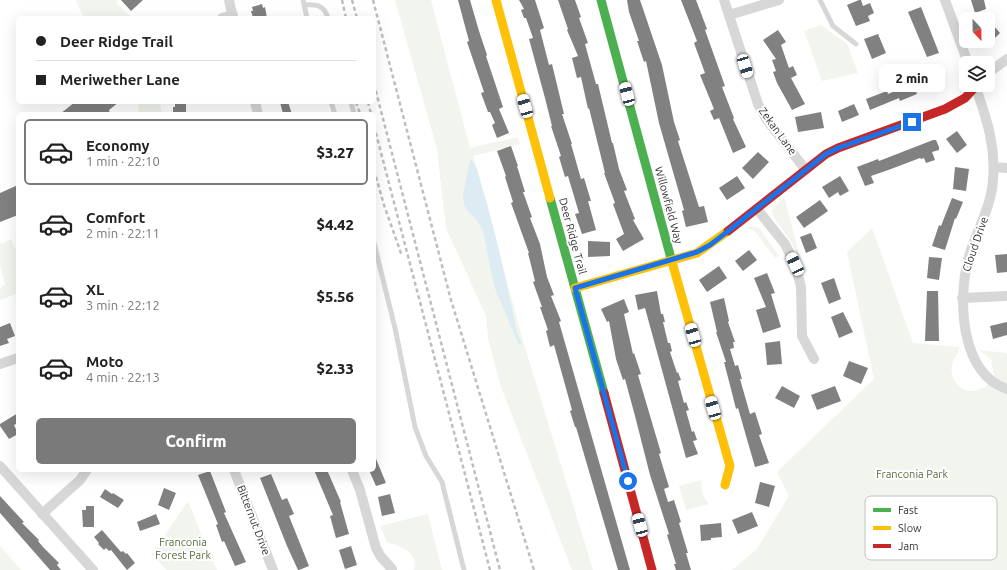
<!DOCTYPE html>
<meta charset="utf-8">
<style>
body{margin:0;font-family:Ubuntu,sans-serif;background:#f6f6f6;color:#222;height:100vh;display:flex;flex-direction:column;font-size:15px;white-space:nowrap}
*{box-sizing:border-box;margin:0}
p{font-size:13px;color:#767676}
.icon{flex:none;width:22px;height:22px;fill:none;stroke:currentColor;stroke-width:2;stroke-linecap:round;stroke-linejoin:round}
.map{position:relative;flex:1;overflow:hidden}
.drawer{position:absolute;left:16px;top:112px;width:360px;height:360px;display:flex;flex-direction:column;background:#fff;border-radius:6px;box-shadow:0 4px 16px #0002}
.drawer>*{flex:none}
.hud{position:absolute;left:16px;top:16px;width:360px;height:88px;border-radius:6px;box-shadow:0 4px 16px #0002;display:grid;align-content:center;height:88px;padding:0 20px;background:#fff}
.needle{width:26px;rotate:158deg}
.fabs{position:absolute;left:959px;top:12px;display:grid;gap:8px}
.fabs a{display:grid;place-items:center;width:36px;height:36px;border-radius:6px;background:#fff;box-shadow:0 4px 16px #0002;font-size:20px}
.end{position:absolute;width:18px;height:18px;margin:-9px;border:5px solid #1a73e8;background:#fff;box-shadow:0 0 0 2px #fff}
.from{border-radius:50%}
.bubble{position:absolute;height:28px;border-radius:6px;background:#fff;box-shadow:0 4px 16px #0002;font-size:13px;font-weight:800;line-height:28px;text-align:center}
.car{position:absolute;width:12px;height:24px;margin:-12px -6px;border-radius:5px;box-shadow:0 0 3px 1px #0007;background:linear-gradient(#fff 24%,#345 0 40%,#fff 0 76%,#345 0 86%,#fff 0)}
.hud b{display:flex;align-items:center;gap:14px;height:38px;font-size:15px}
.hud b+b{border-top:1px solid #e0e0e0}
.hud i{width:10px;height:10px;background:#222}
ul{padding:7px 0 0;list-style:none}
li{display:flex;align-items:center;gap:12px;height:66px;margin:0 8px 6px;padding:0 12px;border:2px solid transparent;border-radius:6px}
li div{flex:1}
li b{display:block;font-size:15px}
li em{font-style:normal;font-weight:800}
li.current{border-color:#7a7a7a}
li>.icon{width:36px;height:36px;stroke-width:1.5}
.button{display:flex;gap:8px;margin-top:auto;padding:8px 20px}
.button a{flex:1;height:46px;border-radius:6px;background:#7a7a7a;color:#fff;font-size:16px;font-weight:800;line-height:46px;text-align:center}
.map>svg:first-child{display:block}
.green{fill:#f1f5ed}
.water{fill:#ddebf3}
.building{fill:#818181}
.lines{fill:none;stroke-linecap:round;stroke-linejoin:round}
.lane{stroke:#d7d7d7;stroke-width:5}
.street{stroke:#d7d7d7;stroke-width:10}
.fast{stroke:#4caf50;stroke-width:9}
.slow{stroke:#ffc107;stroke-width:9}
.jam{stroke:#c62828;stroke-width:9}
.rail{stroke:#bebebe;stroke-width:2.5;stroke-dasharray:4 3;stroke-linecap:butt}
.route{stroke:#1a73e8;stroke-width:5}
.labels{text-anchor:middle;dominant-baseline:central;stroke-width:4;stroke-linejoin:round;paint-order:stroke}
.street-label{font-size:11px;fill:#333;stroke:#fff}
.park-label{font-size:11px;fill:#56703f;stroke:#fff}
.key{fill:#fff;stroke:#c2c2c2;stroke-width:1}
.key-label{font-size:11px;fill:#333}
</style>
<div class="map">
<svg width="1007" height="570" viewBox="0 0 1007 570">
<rect width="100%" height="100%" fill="#fff"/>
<!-- green -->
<path class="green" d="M76,0H117V4L132,18H84C82,11 78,7 76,0Z
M395,0H431L470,148L518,137L520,144L473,156L523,341L593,570H572L501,387L488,338L486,316L446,228L437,149Z
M821,25L847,44L858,73L822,81L804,31Z
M136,102H160L161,110L163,114H139L138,104Z
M784,197L802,265L793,245L773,216L772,210Z
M752,226L759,228L779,256L775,258L754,230L749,229L743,230Z
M872,228L913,343L959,347C959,355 953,358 952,365C949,376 958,390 970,391C974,392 981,388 986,387L994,375L991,359L979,350L1007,353V570H732L757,549L789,496L777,472L874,379L847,252Z
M11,239L15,248L18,250V293L0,300V288L5,284L0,264V242L2,244Z
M702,480C700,489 703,497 709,504L686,510L679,486Z
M188,501L208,552L217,570H166L152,554Z
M428,514L442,570H414C419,552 400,546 387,542L380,526Z
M0,546L21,570H0Z"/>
<!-- water -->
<path class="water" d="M471,160C478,165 480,182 483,190C497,237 507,285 517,333L522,344L519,345L496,291L492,277L483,230L477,220L467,210L464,205L463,197L469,163Z"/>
<!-- building -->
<path class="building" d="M121,0H143L131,11Z
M458,0H470L479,31L487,55L486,56L503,107L499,109L509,133L497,138L492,125L495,123L490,112H488L481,93L484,92L467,42L469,41Z
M519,0H535L544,28L540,30L549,65L552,64L564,114H562L572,144H571L581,179L584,178L591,201H588L596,230L582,234L575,214L579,213L568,176L565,177L559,157L561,156L551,126H552L545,98L529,39L533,38L526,18H524L521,10L524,9Z
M558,0H575L581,17L579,18L588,43L585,44L596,84H598L612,143H613L619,169L627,190L624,191L635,219L633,220L644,239L623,251L616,239L624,234L613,204L615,203L604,173H605L589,108L588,109L581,77L577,78L572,58L578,56L567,30L568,29Z
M627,0H640L662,65L674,122L680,140L678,141L699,207L704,206L708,222L686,227L682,211L684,210L659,123L646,61L644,62L637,41H639L629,12Z
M681,0H696L707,29L705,30L725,86L722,87L734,118L733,119L746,147L733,153L719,118L714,120L710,111L714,109L700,75L705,73L694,43L697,41Z
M859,0H861L863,6L870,3L874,13L868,16L870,21L856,26L847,5Z
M971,0H984L986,9L975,13Z
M262,4L263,8L265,7L267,18H253L251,11H253L252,7Z
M921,7L939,53L927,57L908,12Z
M988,19L1000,33L992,41L988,36Z
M778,30L786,42L781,45L789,68L793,66L797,75L791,78L805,104L792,110L777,83L773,72L776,71L772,60L776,59L763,40Z
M878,34L886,53L872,59L864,39Z
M930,65L942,67L938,84L927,81Z
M913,84L917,94L900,101L899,98L870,110L866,99L887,91L888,94Z
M75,102H119L109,110L110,114H60Z
M175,102H186V114H173V107H175Z
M280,102H288L292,114H283Z
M854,104L859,115L842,122L838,111Z
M821,112L824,128L798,132L795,117Z
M957,131L967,145L957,153L946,139Z
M933,140H936L939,147V150L932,152L935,160L926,163L924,158L921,159L920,158L891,169L871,176L874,183L865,186L857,167L878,159L879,161Z
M511,146L518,166H517L525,192H523L532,217L530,218L540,244L547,277L554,295L551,296L561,321L559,322L630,570H618L576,427H575L570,411L572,410L554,345L550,347L546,331L548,330L540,307H542L533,282L535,281L528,253H529L511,203L513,202L505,177L506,176L497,151Z
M758,152L769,162L753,179L742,168Z
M955,167L969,169L966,191L953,189Z
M737,176L745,188L727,200L719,188Z
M840,176L849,191L840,196L838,192L829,198L822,187Z
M18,185V215L0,222V193Z
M952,198L963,202L956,219L955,218L945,250L932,246L939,225L941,226Z
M820,200L828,211L804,228L796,217Z
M811,233L817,248L806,253L800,237Z
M588,241L610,242V256L588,257Z
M749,250L757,260L743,271L735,261Z
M1007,254V272L997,273L995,255Z
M929,257L942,258L939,280L927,278Z
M719,266L727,278L707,292L699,280Z
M767,273L775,293L771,294L781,327L763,333L756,310L766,307L754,278Z
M834,278L841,299L829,304L821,283Z
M657,291L661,314H663L665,322H663L668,343H670L672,351L670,352L677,373L678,372L681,380L678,381L684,403L686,402L689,410L686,411L692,432L694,431L697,440L693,441L698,454L686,458L645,308L638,310L635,295Z
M927,291H938L939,341H925Z
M724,298L729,321L728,322L735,342H733L734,348L730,349L735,366L738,365L742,379H740L750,414L755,412L762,434L759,435L769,463L755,467L738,408L736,409L731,389L724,362H726L716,332H717L710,302Z
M624,299L629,312L624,314L633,354L634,353L641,374L638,375L661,453L659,454L669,487L664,489L668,502L674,500L681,522L679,523L688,553H686L691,570H676L674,564H676L667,535L669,534L650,475L635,416L625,379L623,380L616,359L609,321L607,322L601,309Z
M843,312L853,332L839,338L831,317Z
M1007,322V335L993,339L990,326Z
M10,323L15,336L7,339L9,343L0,346V327Z
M780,341L782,364L767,365L765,343Z
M849,361L868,368L861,384L843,376Z
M782,386L800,396L794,408L775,398Z
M835,386L841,401L817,410L811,395Z
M18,413V423L14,425L18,434L9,439L0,426V424Z
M374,454L386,483L376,486L369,470H374Z
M314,470H327L341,502H340L349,534L336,538L330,516L333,515Z
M210,471L226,512L224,513L246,562L235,566L224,541L222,542L216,525L218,524L198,475Z
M271,474L282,500L287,498L294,514L289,516L309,566L299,570H298L287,546L260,478Z
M760,482L775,486L769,507L755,503Z
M164,488L176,493L169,510L158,505Z
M105,489L112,494L113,493L124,500L118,508L100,497Z
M390,494L395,513L382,516L378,497Z
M0,496L24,522L22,523L39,540L38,541L43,547L59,563L57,565L61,570H50L0,513Z
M86,506H94V527H83L82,510H86Z
M752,512L758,526L738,534L732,520Z
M156,514L160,524L140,531L137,522Z
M721,523L722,537L711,538V540L701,541L700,525Z
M102,530L121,552L123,551L126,554L127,553L135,563L127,570L111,550L109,551L106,548L104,550L98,544L99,543L94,537Z
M351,546L357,565L345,569L339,550Z"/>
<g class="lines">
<!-- lane -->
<path class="lane" d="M303,0L307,18
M820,0L833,26L856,44
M304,5C317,4 324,5 328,18
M331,102L335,114
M351,102L354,114
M374,243L395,328L415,427L426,456L442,482L464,570"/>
<!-- street -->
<path class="street" d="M229,0L233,18
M724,0L758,104L767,120L805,169
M945,0L968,63
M729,15L779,0
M222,18L233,15
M988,73L1007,59
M975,85C986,118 996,144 993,180C991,209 975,233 968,260C958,300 960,373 1007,389
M255,102L258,114
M994,167L1007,168
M757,209L785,244L795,264L801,287L802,336L814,359
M962,298L1007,296
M0,364L18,358
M0,466L93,570
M234,470L273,570
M352,470L360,490L376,548L381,557L392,569
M42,514L80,480L87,470"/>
<!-- fast -->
<path class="fast" d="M601,0L672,262
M550,198L604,393"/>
<!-- slow -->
<path class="slow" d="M496,0L550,198
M672,262L730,466L725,485
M575,288L697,253L728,231"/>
<!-- jam -->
<path class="jam" d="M728,231L826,154L838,148L945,109L965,98L977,85
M604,393L652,570"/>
<!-- rail -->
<path class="rail" d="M342,0L346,18
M352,0L357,18
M373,0L451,300L534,570
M374,84L500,570
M356,102L360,114
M368,102L371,114
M374,126L490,570
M374,170L384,205L402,256"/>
</g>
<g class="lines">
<!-- route -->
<path class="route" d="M628,481L575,288L697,252L710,245L723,235L826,154L838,148L912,122"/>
</g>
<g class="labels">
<!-- street labels -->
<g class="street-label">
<text transform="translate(778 131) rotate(54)">Zekan Lane</text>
<text transform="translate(669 205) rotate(75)">Willowfield Way</text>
<text transform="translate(573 236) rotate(75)">Deer Ridge Trail</text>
<text transform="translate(975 244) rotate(-71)">Cloud Drive</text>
<text transform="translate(254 520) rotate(69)">Bitternut Drive</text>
</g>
<!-- park labels -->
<g class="park-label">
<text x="912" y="474">Franconia Park</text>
<text x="183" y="542">Franconia<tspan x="183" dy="13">Forest Park</tspan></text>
</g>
</g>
<!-- legend -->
<rect x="865" y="496" width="132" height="64" rx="6" class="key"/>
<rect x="873" y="508" width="18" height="4" fill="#4caf50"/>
<rect x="873" y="526" width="18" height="4" fill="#ffc107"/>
<rect x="873" y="544" width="18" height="4" fill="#c62828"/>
<g class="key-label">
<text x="898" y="514">Fast</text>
<text x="898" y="532">Slow</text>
<text x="898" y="550">Jam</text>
</g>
</svg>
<div class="fabs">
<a><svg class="needle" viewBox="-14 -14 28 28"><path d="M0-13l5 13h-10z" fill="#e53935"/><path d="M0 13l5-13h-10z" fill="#767676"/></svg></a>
<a><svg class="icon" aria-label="layers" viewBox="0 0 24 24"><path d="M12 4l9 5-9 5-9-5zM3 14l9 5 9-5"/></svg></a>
</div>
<i class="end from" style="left:628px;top:481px"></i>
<i class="end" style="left:912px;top:122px"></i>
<div class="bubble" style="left:879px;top:64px;width:66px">2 min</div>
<i class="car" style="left:745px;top:66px;rotate:163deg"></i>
<i class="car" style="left:627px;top:94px;rotate:345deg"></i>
<i class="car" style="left:525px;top:106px;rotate:344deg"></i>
<i class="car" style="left:795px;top:264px;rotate:335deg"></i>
<i class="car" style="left:693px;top:335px;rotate:344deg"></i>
<i class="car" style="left:713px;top:408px;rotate:344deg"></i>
<i class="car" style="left:640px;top:525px;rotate:345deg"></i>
<div class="hud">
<b><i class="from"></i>Deer Ridge Trail</b>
<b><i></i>Meriwether Lane</b>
</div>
<section class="drawer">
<ul>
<li class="current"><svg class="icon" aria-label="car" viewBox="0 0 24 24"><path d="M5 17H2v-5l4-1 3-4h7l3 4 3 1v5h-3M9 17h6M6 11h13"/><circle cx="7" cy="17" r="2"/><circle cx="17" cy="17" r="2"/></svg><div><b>Economy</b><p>1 min · 22:10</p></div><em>$3.27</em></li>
<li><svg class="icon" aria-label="car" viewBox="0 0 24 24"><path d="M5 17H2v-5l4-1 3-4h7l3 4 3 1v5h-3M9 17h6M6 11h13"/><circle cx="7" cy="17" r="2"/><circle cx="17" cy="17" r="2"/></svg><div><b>Comfort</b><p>2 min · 22:11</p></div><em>$4.42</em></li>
<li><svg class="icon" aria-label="car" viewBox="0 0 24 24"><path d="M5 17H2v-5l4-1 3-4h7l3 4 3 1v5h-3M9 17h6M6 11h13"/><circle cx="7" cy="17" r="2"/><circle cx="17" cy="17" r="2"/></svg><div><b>XL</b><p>3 min · 22:12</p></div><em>$5.56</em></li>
<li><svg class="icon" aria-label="car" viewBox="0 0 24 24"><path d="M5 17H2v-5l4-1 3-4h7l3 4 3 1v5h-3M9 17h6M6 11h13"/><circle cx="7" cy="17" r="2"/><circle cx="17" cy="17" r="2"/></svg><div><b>Moto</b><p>4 min · 22:13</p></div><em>$2.33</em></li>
</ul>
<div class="button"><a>Confirm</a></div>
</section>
</div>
